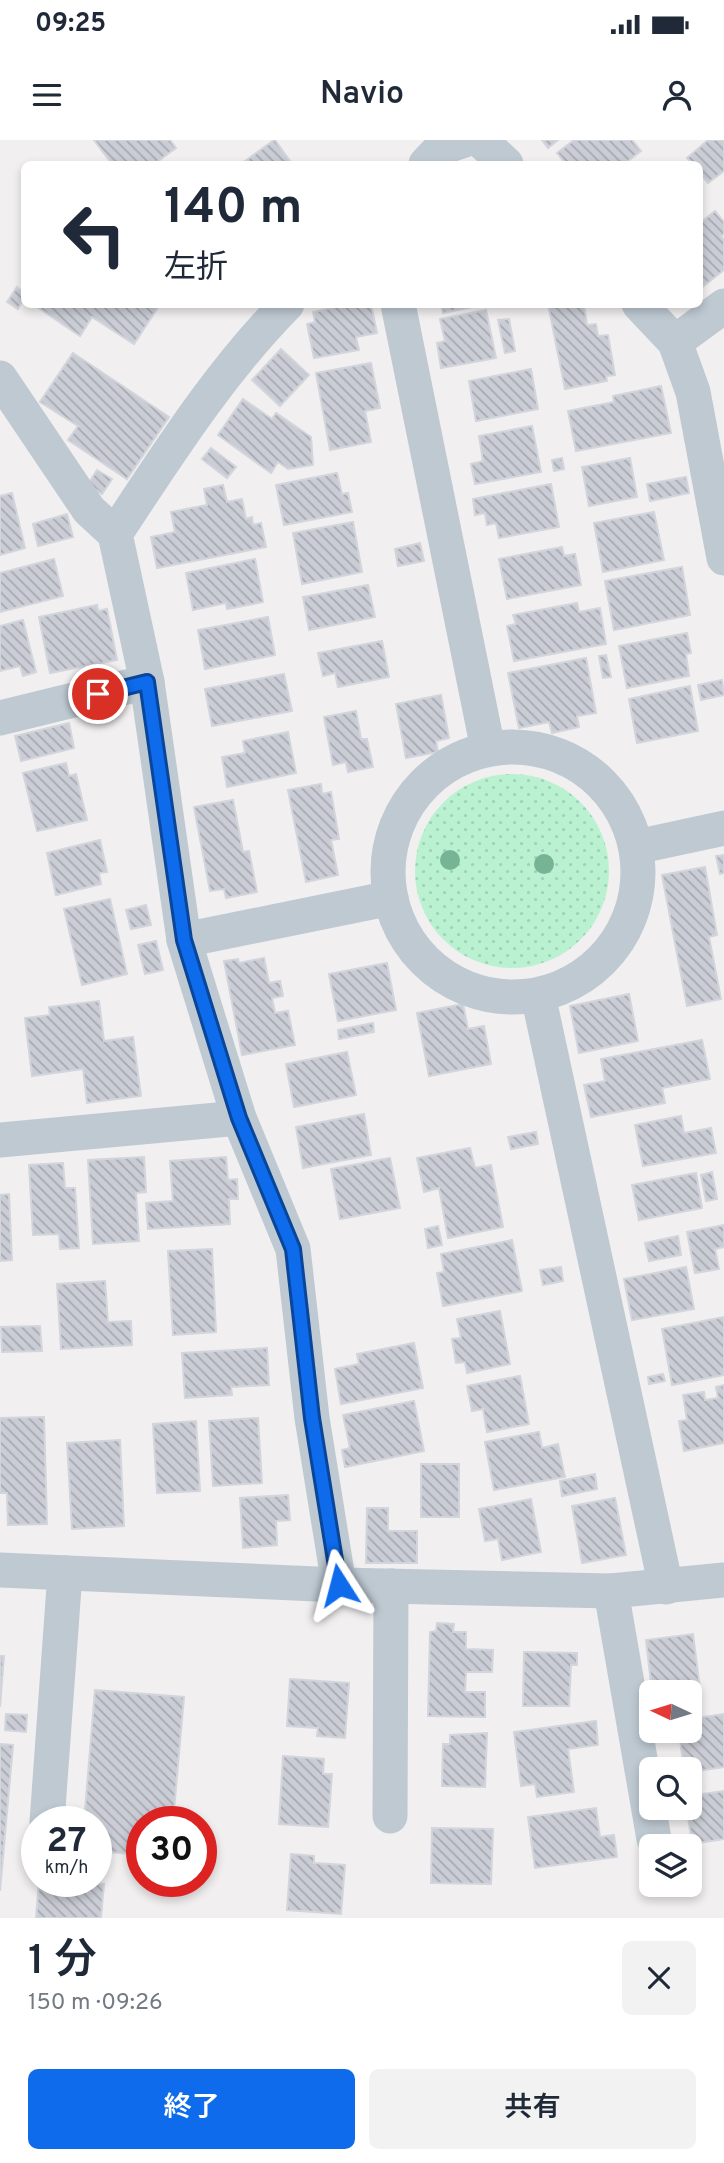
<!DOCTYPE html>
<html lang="ja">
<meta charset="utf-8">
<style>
:root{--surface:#fff;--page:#f2f2f3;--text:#1f2937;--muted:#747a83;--accent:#0e6bec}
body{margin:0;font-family:Overpass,"Noto Sans JP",sans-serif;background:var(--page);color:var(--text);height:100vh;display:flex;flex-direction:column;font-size:26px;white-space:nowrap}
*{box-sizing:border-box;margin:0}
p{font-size:23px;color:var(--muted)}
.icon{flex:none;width:38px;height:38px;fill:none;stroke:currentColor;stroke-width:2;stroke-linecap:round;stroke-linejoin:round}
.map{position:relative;height:1778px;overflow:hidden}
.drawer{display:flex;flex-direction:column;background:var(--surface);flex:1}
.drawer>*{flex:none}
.hud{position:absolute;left:21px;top:21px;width:682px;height:147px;border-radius:10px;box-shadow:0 4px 10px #0003;background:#fff;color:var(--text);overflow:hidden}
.needle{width:46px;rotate:274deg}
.buttons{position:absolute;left:639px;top:1540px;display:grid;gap:14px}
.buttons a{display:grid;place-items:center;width:63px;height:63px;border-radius:10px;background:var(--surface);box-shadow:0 4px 10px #0003;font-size:35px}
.speed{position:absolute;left:21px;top:1666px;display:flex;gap:14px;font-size:35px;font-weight:700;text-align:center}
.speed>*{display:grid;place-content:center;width:91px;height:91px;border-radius:50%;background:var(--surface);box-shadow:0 4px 10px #0003;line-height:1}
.speed small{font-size:18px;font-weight:400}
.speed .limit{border:10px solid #d22;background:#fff;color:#111}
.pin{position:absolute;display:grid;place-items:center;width:60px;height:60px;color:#fff;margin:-30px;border:4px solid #fff;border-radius:50%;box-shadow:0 2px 7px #0007}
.me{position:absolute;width:77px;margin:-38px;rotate:351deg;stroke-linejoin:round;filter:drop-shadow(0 0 5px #0008)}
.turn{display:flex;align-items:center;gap:24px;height:147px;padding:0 28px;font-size:32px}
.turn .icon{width:91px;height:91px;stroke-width:2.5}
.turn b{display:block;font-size:49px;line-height:60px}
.round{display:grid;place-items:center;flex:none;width:74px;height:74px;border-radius:10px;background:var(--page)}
.head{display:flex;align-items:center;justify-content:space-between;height:119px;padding:0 28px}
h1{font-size:42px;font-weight:600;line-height:52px}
.cta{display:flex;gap:14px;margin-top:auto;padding:14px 28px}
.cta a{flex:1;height:80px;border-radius:10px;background:var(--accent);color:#fff;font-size:28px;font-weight:600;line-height:80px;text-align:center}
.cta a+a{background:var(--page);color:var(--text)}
.status{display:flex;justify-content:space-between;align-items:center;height:49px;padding:0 35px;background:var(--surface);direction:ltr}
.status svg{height:19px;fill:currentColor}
header{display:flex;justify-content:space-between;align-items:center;height:91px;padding:0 28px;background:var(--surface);font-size:32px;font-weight:600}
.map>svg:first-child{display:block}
</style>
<div class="status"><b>09:25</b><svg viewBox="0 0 49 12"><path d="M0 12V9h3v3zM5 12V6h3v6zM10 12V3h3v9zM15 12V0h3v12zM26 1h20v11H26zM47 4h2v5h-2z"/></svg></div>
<header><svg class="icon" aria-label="menu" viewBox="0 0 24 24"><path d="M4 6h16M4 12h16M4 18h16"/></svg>Navio<svg class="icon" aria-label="person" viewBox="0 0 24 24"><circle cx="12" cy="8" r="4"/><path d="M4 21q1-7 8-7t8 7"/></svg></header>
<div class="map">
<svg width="724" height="1778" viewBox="0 0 724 1778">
<defs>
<pattern id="grass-dots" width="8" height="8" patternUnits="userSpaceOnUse" patternTransform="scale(1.75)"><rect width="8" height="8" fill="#baf2d1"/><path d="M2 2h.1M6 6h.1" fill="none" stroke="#a1d1b6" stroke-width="1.8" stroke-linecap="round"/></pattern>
<pattern id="building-back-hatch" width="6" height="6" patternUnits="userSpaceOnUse" patternTransform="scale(1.75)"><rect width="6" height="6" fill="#cacdd5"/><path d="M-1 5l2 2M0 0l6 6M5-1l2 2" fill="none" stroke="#a6a9b0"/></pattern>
</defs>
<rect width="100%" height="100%" fill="#f1efef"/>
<circle fill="url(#grass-dots)" cx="512" cy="731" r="97"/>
<g fill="url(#building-back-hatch)" stroke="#d2d5db" stroke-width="2">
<path d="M94,0H170L176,8L154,24H112Z"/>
<path d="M275,0L292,24H241L274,0Z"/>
<path d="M542,0H558L548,8Z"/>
<path d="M574,0H632L641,11L624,24H566L557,13Z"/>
<path d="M708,0H724V31L708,43L700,33V24H693L687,18Z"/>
<path d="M715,71L724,82V94L721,96L724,100V130L700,149V83Z"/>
<path d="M17,147L24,153V158L18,169L7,162Z"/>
<path d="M33,164H160L134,204L92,177L80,196Z"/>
<path d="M348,164H371L377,193L356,197L359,210L314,218L307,184L315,182L313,172Z"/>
<path d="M441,164H487L443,173Z"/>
<path d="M548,164H584L587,185L596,184L598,196L608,195L615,235L606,236L607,241L565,249Z"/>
<path d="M486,170L496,218L441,228L437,203L445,201L440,179Z"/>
<path d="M509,179L515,211L505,213L498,180Z"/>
<path d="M281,209L309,235L280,266L252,240Z"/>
<path d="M73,213L169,277L127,339L68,300L78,286L40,262Z"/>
<path d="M371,223L380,268L365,271L371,302L330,310L316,233Z"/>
<path d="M531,229L538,269L476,281L469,241Z"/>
<path d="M661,246L671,293L576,311L568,271L614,262L613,256Z"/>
<path d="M243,259L272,279L276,273L311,297L313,325L288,329L278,322L271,333L218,295Z"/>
<path d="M532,286L541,332L475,344L471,324L483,321L479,296Z"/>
<path d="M211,308L236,327L227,338L202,319Z"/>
<path d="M562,318L564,329L554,331L552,320Z"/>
<path d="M630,318L637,357L589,366L582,327Z"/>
<path d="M97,330L112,339L102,354L88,344Z"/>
<path d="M337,333L342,354L348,353L352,372L284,385L276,345Z"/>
<path d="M686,337L689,353L650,361L647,344Z"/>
<path d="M551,344L559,387L499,398L496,383L487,385L485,373L475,375L473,359Z"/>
<path d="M223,345L227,362L242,359L246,379L252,377L253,385L261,383L266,407L157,428L151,397L175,392L171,372L207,365L204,349Z"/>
<path d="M12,353L25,408L0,415V356Z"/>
<path d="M654,372L664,420L603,432L594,383Z"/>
<path d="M67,374L73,397L38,406L33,384Z"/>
<path d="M353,382L362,432L302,444L293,393Z"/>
<path d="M420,403L424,421L398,426L395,409Z"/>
<path d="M562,407L564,416L575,414L581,445L507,459L499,419Z"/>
<path d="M54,419L63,456L0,472V433Z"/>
<path d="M255,419L263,462L227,469L226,463L193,470L186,433Z"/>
<path d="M682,427L690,475L614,490L605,441Z"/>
<path d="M368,445L375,477L309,490L303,457Z"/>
<path d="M577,463L579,472L600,468L606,504L514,521L507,486L516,484L513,475Z"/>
<path d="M97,465L98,471L107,469L117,520L50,533L39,477Z"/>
<path d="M268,477L275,515L205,529L198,490Z"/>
<path d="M23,480L36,532L23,536L20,526L0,531V486Z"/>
<path d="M687,493L691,513L686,514L689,536L627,548L619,506Z"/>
<path d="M382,501L389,537L338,547L335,533L323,536L318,513Z"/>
<path d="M606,515L611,537L603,538L599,516Z"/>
<path d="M586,518L596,573L577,576L579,587L552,593L549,582L519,588L508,533Z"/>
<path d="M284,534L292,571L212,586L205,549Z"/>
<path d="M722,540L724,555L701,560L698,545Z"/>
<path d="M690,546L698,591L637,603L629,559Z"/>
<path d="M441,555L449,598L436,601L438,612L406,618L396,564Z"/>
<path d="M356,571L361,599H367L373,627L348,632L346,622L333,625L324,577Z"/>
<path d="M69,583L74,608L21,621L15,596Z"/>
<path d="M288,592L296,633L227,647L222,617L245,613L243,601Z"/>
<path d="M66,623L69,636L76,634L87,680L37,691L23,633Z"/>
<path d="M321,644L322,654L331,652L339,699L331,700L338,735L306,742L288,650Z"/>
<path d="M233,660L243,712L249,711L257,752L226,758L224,749L210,751L194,667Z"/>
<path d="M100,700L107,732L99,733L101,744L56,755L47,713Z"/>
<path d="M724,715V733L720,734L716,716Z"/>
<path d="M705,727L717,795L709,797L721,859L687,866L662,735Z"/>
<path d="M110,759L127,834L82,845L64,769Z"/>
<path d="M146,765L151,785L131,789L126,770Z"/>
<path d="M156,801L163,830L145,834L138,805Z"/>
<path d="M264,818L269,843L280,841L283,856L272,858L275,873L288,871L295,905L242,915L224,821L238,819L239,823Z"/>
<path d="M387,823L396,870L338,881L329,834Z"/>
<path d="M629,854L638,901L579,913L570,866Z"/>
<path d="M99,861L104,901L133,897L141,956L87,963L83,929L32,936L25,878L50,875L49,867Z"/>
<path d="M463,864L468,889L484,886L491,924L429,936L417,873Z"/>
<path d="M373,883L374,892L339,899L338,890Z"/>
<path d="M702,900L710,939L662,948L665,963L591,977L584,945L605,941L601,919Z"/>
<path d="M347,912L356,955L294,967L286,924Z"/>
<path d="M364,974L371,1015L303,1028L296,987Z"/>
<path d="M681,976L684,993L711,988L716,1013L643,1026L635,985Z"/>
<path d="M536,992L538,1004L511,1009L508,997Z"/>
<path d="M470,1008L475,1028L491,1025L503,1087L448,1098L439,1048L424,1052L417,1018Z"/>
<path d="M144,1017L146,1052L136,1053L139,1101L93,1104L88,1020Z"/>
<path d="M226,1017L228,1040L237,1039L238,1059H229L230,1084L148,1089L146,1063L173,1061L170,1021Z"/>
<path d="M390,1018L400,1068L340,1079L331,1029Z"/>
<path d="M63,1023L65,1048H75L79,1108L60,1109L59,1094L33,1095L29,1025Z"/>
<path d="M712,1032L717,1059L706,1061L701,1035Z"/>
<path d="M696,1033L702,1068L639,1080L632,1045Z"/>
<path d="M9,1054L12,1120L0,1121V1055Z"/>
<path d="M724,1085V1107L715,1109L719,1129L695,1133L687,1092Z"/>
<path d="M438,1086L442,1105L428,1108L425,1089Z"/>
<path d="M678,1096L681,1115L649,1121L645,1103Z"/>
<path d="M512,1100L522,1151L443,1166L437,1133L444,1132L441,1114Z"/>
<path d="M212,1109L216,1192L173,1195L168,1111Z"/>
<path d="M561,1127L563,1141L543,1145L540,1130Z"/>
<path d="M686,1127L694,1169L632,1180L624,1139Z"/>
<path d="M105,1141L108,1182L131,1181L132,1205L61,1209L57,1144Z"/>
<path d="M500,1171L510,1224L467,1233L465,1222L456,1223L452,1199L461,1198L457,1179Z"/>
<path d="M724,1177V1235L672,1245L662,1189Z"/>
<path d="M40,1186L42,1211L2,1212L1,1187Z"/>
<path d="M414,1203L423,1248L341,1264L335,1229L359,1224L357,1214Z"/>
<path d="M267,1208L269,1245L231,1247L232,1255L185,1258L182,1213Z"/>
<path d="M663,1234L665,1241L649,1244L648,1237Z"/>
<path d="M520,1236L529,1284L487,1292L483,1269L472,1271L467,1246Z"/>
<path d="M724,1245V1303L684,1311L679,1281L687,1280L683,1255L704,1252L705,1260L718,1258L716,1247Z"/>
<path d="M414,1261L424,1311L345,1327L342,1310L350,1308L343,1275Z"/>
<path d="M44,1277L47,1384L8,1385L7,1353H0V1278Z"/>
<path d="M258,1278L262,1343L213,1346L209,1281Z"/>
<path d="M196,1281L200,1351L157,1353L153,1284Z"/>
<path d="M539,1292L542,1308L558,1304L565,1337L494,1350L485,1302Z"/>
<path d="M120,1300L124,1386L72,1389L67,1303Z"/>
<rect x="421" y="1324" width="38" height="53"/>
<path d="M595,1334L597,1349L562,1356L560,1341Z"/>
<path d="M288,1355L290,1380L276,1381L277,1405L243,1408L240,1358Z"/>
<path d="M615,1358L626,1415L582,1423L572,1366Z"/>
<path d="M531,1359L541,1412L502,1420L498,1399L485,1401L479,1369Z"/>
<path d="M367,1368H388V1391H417V1423H366Z"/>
<path d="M437,1483L454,1484L453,1492H466V1509L493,1510L492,1532H466L465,1552H485V1577L428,1576L430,1492L436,1491Z"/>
<path d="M693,1494L700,1548L652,1552L646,1500Z"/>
<path d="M524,1512L577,1513V1525H571L569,1566H523Z"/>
<path d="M0,1516H4L0,1567Z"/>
<path d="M290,1539L349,1543L345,1598L317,1596L318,1588L287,1586Z"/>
<path d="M95,1550L184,1557L173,1682H142V1715L96,1711V1682H84Z"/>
<path d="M6,1574L27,1575L26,1592L5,1590Z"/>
<path d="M724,1574V1627L690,1632V1629H684L679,1592L692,1590L690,1579Z"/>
<path d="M596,1581L598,1605L568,1609L574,1652L537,1657L535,1644L521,1646L514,1592Z"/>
<path d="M487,1593L485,1647L442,1646L443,1604H450V1595Z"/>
<path d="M0,1604L13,1605L0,1751Z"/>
<path d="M283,1616L324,1619L323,1634H332L328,1687L279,1684Z"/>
<path d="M724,1651V1699L692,1704L688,1677L696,1676L694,1655Z"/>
<path d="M596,1668L600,1697L614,1695L617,1717L535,1728L528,1677Z"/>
<path d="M432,1688L493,1689L491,1744L431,1743Z"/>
<path d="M291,1714L314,1716V1723L345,1725L341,1774L287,1770Z"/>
<path d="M39,1741L104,1744L101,1778H36Z"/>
</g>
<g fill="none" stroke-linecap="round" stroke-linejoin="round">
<g stroke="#bec9d2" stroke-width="35">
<path d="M480,0L506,24"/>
<path d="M426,24L441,8L465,0"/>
<path d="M287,164C219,233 168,314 115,394L147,542L184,800L239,978L293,1109L312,1278L339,1445"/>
<path d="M398,164L488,609"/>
<path d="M639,164L675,202L693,252L724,418"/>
<path d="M675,202L724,166"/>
<path d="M0,238L89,370L115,394"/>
<path d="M0,578L147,542"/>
<circle cx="513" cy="732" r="125"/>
<path d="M636,707L724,688"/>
<path d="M184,800L391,758"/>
<path d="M538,855L666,1447"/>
<path d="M0,1000L239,978"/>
<path d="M0,1430L339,1445L611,1451L724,1440"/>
<path d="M611,1451L654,1699"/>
<path d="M390,1676L391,1446"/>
<path d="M47,1682L65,1433"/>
</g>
</g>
<g fill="#76b495">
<circle cx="450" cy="720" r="10"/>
<circle cx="544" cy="724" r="10"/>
</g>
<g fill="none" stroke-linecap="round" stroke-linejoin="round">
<g stroke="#094699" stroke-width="18">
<path id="route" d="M98,554L147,542L184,800L239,978L293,1109L312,1278L339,1445"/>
</g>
<use href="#route" stroke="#0e6bec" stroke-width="12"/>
</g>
</svg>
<div class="buttons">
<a><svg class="needle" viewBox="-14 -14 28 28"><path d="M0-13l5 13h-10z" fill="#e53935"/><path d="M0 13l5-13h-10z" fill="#747a83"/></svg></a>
<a><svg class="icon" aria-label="search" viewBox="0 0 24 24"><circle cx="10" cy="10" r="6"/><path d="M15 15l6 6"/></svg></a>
<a><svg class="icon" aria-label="layers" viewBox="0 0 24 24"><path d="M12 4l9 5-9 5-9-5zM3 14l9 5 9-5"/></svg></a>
</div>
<div class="speed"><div>27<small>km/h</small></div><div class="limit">30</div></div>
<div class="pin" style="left:98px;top:554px;background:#d93025"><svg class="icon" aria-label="arrive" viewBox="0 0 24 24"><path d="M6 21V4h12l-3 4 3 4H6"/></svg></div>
<svg class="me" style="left:339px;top:1445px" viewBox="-20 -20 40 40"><path d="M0-17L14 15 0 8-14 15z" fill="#0e6bec" stroke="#fff" stroke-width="4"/></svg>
<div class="hud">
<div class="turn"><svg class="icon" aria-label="left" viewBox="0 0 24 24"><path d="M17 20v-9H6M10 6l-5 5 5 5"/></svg><div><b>140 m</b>左折</div></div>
</div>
</div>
<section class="drawer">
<div class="head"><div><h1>1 分</h1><p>150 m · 09:26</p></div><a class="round"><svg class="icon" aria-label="close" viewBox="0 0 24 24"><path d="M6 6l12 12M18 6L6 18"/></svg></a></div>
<div class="cta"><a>終了</a><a>共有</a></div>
</section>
